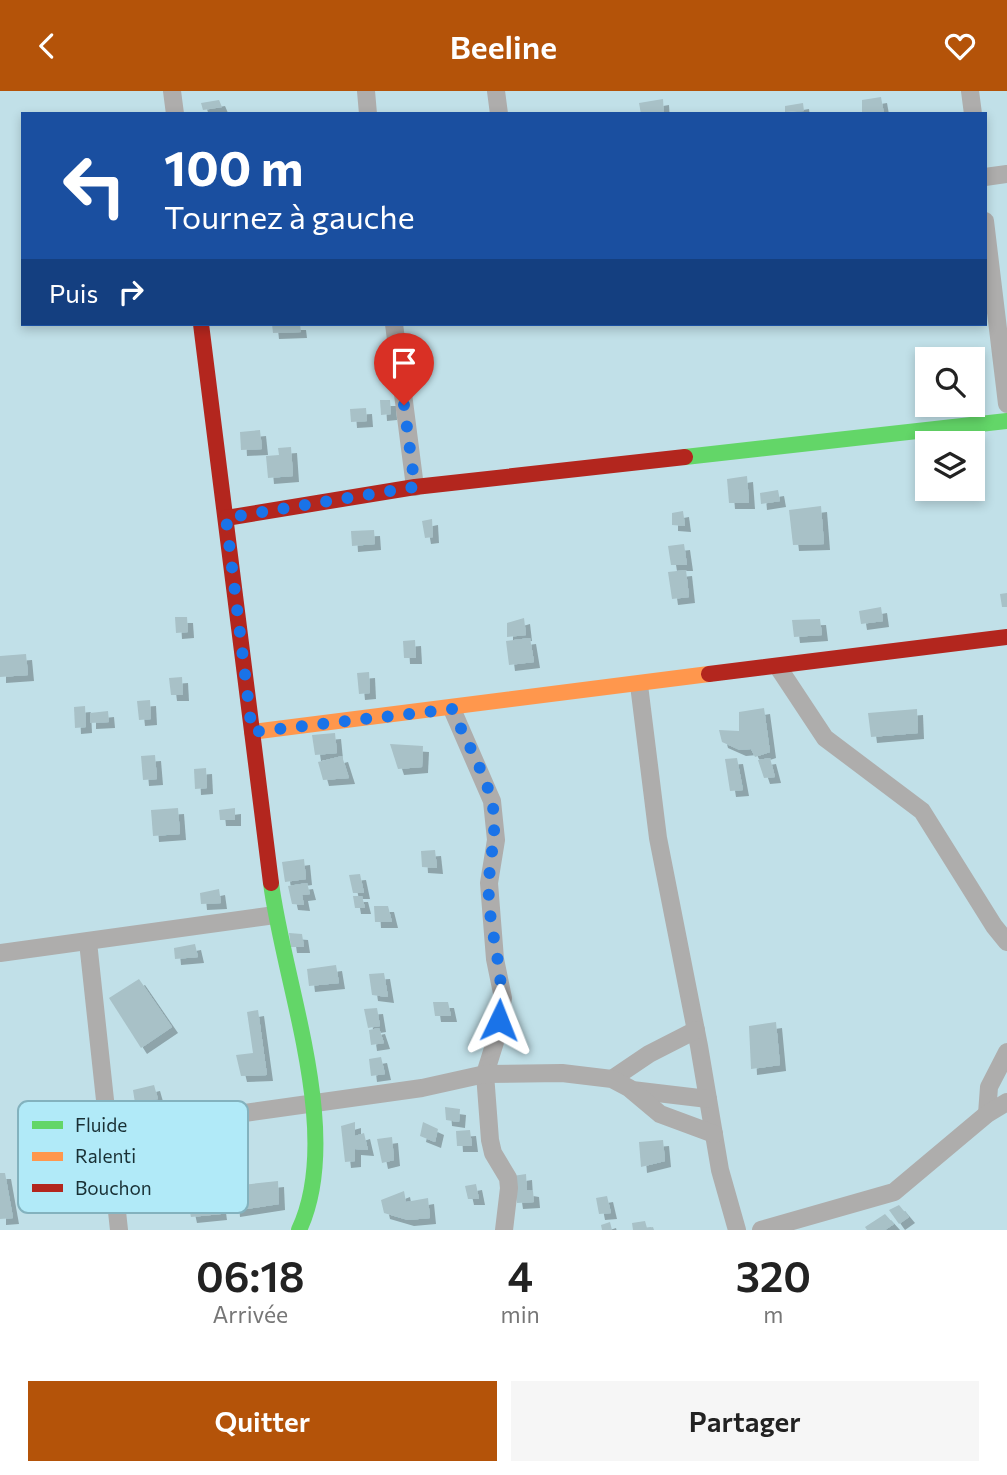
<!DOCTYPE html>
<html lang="fr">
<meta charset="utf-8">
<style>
:root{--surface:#fff;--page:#f6f6f6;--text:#222;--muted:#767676;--accent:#b45309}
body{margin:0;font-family:Commissioner,sans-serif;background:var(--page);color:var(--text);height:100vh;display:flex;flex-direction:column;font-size:26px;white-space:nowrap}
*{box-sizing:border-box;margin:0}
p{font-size:23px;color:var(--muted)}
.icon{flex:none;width:38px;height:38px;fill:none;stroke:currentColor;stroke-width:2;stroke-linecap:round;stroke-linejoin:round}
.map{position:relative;height:1139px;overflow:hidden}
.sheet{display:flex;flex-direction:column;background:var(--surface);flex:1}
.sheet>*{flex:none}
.banner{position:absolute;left:21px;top:21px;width:966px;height:214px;border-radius:0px;box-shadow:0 4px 10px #0003;background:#1a4fa0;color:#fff;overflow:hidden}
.fabs{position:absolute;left:915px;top:256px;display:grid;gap:14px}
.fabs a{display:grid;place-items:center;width:70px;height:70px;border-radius:0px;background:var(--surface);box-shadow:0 4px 10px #0003;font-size:35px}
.pin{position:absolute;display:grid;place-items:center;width:60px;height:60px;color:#fff;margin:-72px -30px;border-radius:50% 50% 50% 0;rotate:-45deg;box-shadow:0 0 7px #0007}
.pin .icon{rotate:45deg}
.me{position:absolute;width:77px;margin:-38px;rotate:2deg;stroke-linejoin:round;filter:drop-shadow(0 0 5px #0008)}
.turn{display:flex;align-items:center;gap:24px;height:147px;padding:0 28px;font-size:32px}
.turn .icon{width:91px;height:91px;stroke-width:2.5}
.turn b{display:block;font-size:49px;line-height:60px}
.then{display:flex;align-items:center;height:66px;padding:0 28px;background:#0003;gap:14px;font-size:26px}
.eta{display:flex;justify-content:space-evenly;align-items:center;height:119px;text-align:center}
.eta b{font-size:42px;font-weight:600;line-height:49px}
.primary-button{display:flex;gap:14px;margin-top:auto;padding:14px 28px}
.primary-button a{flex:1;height:80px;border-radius:0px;background:var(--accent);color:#fff;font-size:28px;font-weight:600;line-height:80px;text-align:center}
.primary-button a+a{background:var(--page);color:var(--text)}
header{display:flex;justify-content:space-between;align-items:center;height:91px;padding:0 28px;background:var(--accent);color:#fff;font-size:32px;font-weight:600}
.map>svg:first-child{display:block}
</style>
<header><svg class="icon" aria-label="back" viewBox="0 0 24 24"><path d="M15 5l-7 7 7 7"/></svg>Beeline<svg class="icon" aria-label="heart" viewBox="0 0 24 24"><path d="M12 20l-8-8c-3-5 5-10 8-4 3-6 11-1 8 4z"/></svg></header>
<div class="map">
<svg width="1007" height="1139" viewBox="0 0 1007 1139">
<defs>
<filter id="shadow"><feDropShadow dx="6" dy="6" stdDeviation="0" flood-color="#0004"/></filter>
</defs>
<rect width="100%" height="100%" fill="#c1e0e8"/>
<g fill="#a8c1c7" filter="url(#shadow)">
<path d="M881,6L884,23H862V9Z"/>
<path d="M663,8L664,23H641L639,12Z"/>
<path d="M219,9L222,16L203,19L201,12Z"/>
<path d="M803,12L804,20L785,21V15Z"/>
<path d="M272,233H300L301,241L273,242Z"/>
<path d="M380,309H390L391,323L381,324Z"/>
<path d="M366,317L367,330L351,331L350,318Z"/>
<path d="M260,339L262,358L241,359L240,341Z"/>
<path d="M291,356L293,385L268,387L266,365L279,364L278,357Z"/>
<path d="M747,385L749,412H729L727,388Z"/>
<path d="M778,399L780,410L761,413L760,402Z"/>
<path d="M821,415L824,453L793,454L789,419Z"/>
<path d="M683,420L685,435L672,434V422Z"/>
<path d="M432,428L433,446L425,447L422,430Z"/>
<path d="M374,439L375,453L352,455L351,440Z"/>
<path d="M684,453L687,474H671L668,455Z"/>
<path d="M686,479L689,506L672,508L668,481Z"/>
<path d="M1007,502V516H1002L1000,503Z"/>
<path d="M881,516L883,530L861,533L859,520Z"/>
<path d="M175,526H187L188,541L176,542Z"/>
<path d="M524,527L526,544L507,546V532Z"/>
<path d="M820,528L822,544L794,546L792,529Z"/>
<path d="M530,547L534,571L509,574L506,550Z"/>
<path d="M415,549L416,567H404L403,550Z"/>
<path d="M26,563L28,584L0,586V565Z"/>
<path d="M369,581L370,602L359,603L357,582Z"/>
<path d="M182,586L183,604H171L169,587Z"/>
<path d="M150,609L151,628L139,629L137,610Z"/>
<path d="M85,615L86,636L75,637L74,616Z"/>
<path d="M764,617L770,661L755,666L751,658L740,659L722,651L719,639L739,640V621Z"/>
<path d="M917,618L918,642L871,646L868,622Z"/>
<path d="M108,620L109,631L90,632V622Z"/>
<path d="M335,642L337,662L315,664L312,644Z"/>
<path d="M390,653L423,655L422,676L398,678Z"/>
<path d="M155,664L157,688L143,689L141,665Z"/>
<path d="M342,665L349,687L323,689L318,671Z"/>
<path d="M737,667L743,699L730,700L725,668Z"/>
<path d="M770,667L775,686L764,687L758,669Z"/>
<path d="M206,677L207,697L195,698L194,678Z"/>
<path d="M178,717L180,743L153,745L151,719Z"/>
<path d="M235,717V729H220L219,719Z"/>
<path d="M435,759L437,777L422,776L421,760Z"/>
<path d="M304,768L306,788L285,791L282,771Z"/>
<path d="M360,783L364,802H353L349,784Z"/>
<path d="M307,792L310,803L302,804L304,814L292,813L288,795Z"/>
<path d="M219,798L221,812L201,813L200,802Z"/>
<path d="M353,805H362L365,817H355Z"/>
<path d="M374,815H388L392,831H375Z"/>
<path d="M289,842L302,843L304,856H291Z"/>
<path d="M195,853L198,866L175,868L174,857Z"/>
<path d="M336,874L339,892L309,895L307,878Z"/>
<path d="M384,882L388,906L372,904L369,883Z"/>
<path d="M139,888L172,936L141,957L109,907Z"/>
<path d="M433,911H448L451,925H435Z"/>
<path d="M377,917L380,935L368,937L364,918Z"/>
<path d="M258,919L267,984L241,985L236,964L253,962L247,921Z"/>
<path d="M776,931L780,974L751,978L749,935Z"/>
<path d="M379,937L384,952L371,954L369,939Z"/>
<path d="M381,966L385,983L371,985L369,968Z"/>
<path d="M154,994L158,1008L135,1012L133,999Z"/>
<path d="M445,1016L460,1018L459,1031L446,1029Z"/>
<path d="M355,1031V1045L364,1042L368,1059L355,1058V1070L345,1071L341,1035Z"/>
<path d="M423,1031L438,1038L435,1051L420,1045Z"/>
<path d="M470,1039L472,1055H457L456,1040Z"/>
<path d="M392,1046L394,1069L382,1072L377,1048Z"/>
<path d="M663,1049L665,1070L641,1076L639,1051Z"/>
<path d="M0,1082H5L13,1127L0,1128Z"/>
<path d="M526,1083L527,1099L533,1100L534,1111L517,1112L513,1085Z"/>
<path d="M278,1090L279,1113L234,1120L232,1095Z"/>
<path d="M476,1093L479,1108H468L465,1095Z"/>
<path d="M217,1095L221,1123L191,1126L185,1100Z"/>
<path d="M404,1100L406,1111L428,1107L430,1127L408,1129L384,1122L381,1109Z"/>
<path d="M607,1105L611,1122L599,1123L596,1107Z"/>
<path d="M899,1114L909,1126L899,1133L889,1119Z"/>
<path d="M885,1123L894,1133L885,1139H867L865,1136Z"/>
<path d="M645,1130L647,1137L653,1136L654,1139H633L632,1132Z"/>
<path d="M610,1131L612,1139H602L601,1134Z"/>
</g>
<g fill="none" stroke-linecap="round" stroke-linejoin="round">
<g stroke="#aeadac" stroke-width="18">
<path d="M172,0L175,23"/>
<path d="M366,0L368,23"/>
<path d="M496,0L499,23"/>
<path d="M970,0L973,23"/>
<path d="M985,86L1007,83"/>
<path d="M985,130L1007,313"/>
<path d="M394,233L415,396"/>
<path d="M778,576L825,647L922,720L994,835L1007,851"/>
<path d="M639,594L658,747L699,955L720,1079L737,1139"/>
<path d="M452,618L492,710L496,749L489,792L495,868L503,907L495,951L485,983L490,1049L493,1062L508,1087L509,1097L504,1139"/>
<path d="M88,851L119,1139"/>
<path d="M0,862L275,824"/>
<path d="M612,988L649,963L696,939"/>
<path d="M632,999L708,1008"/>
<path d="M987,1023L989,996L1007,961"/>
<path d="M110,1041L422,997L485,983L562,982L612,988L629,997L660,1023L714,1043"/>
<path d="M761,1139L894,1101L987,1023L1007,1011"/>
</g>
<g stroke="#63d668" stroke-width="16">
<path d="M685,366L1007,330"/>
<path d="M271,792C284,893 344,1043 299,1139"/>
</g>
<path stroke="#ff974d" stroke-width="16" d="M252,641L709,583"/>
<g stroke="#b3261e" stroke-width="16">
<path d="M201,233L271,792"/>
<path d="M226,427L415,396L685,366"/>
<path d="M709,583L1007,546"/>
</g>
</g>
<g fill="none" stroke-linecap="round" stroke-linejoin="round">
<path stroke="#1a73e8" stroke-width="12" stroke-dasharray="0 21.6" d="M404,314L415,396L226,427L252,641L452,618C464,646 485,682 492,711C498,740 490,763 489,791C486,837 508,884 499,929"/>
</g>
<rect x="18" y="1010" width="230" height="112" rx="10" fill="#b1eaf8" stroke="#83b2be" stroke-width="2"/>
<rect x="32" y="1030" width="31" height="8" fill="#63d668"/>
<rect x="32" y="1061" width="31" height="9" fill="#ff974d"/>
<rect x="32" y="1093" width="31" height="8" fill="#b3261e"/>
<g font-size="19" fill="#193035">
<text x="75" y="1041">Fluide</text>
<text x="75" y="1072">Ralenti</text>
<text x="75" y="1104">Bouchon</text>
</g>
</svg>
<div class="fabs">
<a><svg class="icon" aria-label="search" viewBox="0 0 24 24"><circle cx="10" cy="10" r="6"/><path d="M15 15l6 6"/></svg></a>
<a><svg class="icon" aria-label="layers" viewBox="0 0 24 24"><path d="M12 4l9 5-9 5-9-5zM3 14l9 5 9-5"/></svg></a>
</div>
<div class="pin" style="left:404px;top:314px;background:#d93025"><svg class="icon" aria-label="arrive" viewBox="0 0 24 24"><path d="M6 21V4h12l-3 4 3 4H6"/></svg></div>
<svg class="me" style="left:499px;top:929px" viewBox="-20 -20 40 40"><path d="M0-17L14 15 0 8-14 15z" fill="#1a73e8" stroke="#fff" stroke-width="4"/></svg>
<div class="banner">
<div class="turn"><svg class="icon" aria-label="left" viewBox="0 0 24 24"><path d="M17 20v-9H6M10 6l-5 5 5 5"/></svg><div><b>100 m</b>Tournez à gauche</div></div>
<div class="then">Puis<svg class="icon" aria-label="right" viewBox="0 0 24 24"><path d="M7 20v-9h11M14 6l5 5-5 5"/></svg></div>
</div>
</div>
<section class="sheet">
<div class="eta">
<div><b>06:18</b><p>Arrivée</p></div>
<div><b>4</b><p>min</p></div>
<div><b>320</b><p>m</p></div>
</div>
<div class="primary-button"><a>Quitter</a><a>Partager</a></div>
</section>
